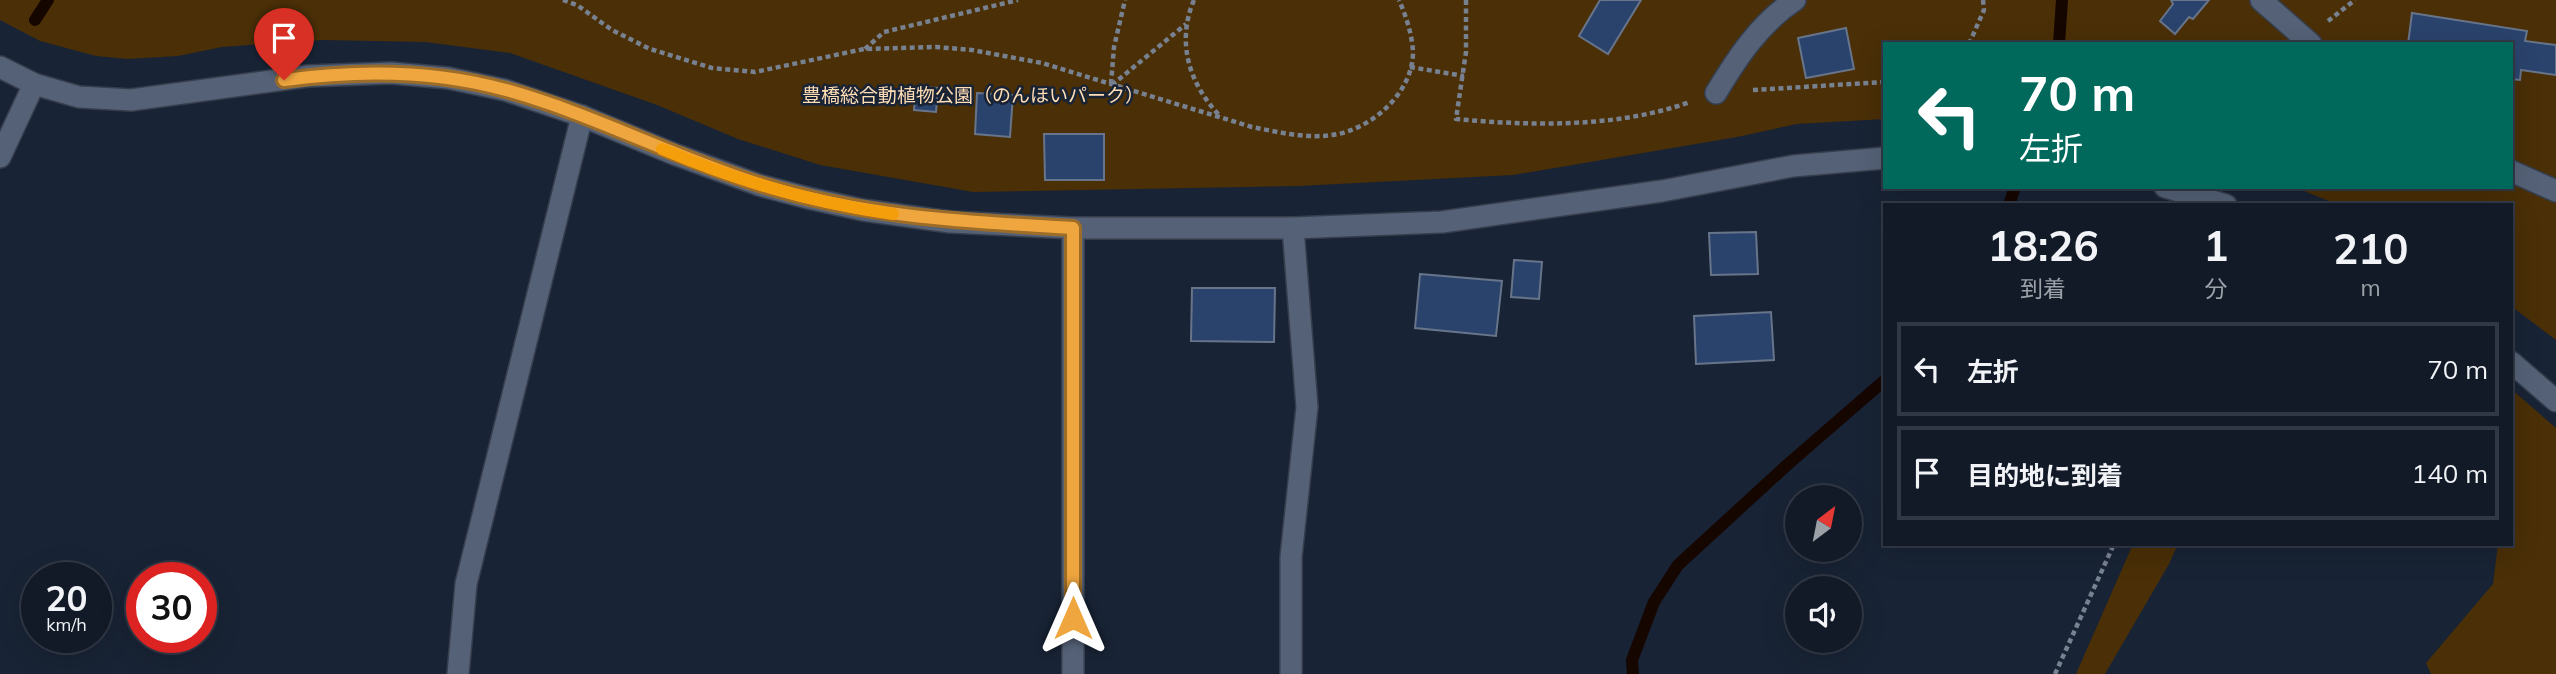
<!DOCTYPE html>
<html lang="ja">
<meta charset="utf-8">
<style>
:root{--surface:#121a28;--page:#1f2734;--text:#f1f3f6;--muted:#9ca1a8;--line:#313845}
body{margin:0;font-family:Mulish,"Noto Sans JP",sans-serif;background:var(--page);color:var(--text);height:100vh;display:flex;flex-direction:column;font-size:26px;white-space:nowrap}
*{box-sizing:border-box;margin:0}
p{font-size:23px;color:var(--muted)}
.icon{flex:none;width:38px;height:38px;fill:none;stroke:currentColor;stroke-width:2;stroke-linecap:round;stroke-linejoin:round}
.map{position:relative;flex:1;overflow:hidden}
.panel{position:absolute;left:1883px;top:203px;width:630px;height:343px;display:flex;flex-direction:column;background:var(--surface);border-radius:0px;box-shadow:0 7px 28px #0002,0 0 0 2px var(--line)}
.panel>*{flex:none}
.banner{position:absolute;left:1883px;top:42px;width:630px;height:147px;border-radius:0px;box-shadow:0 7px 28px #0002,0 0 0 2px var(--line);background:#00695c;color:#fff;overflow:hidden}
.needle{width:46px;rotate:32deg}
.buttons{position:absolute;left:1785px;top:485px;display:grid;gap:14px}
.buttons a{display:grid;place-items:center;width:77px;height:77px;border-radius:50%;background:var(--surface);box-shadow:0 7px 28px #0002,0 0 0 2px var(--line);font-size:35px}
.speed{position:absolute;left:21px;top:562px;display:flex;gap:14px;font-size:35px;font-weight:700;text-align:center}
.speed>*{display:grid;place-content:center;width:91px;height:91px;border-radius:50%;background:var(--surface);box-shadow:0 7px 28px #0002,0 0 0 2px var(--line);line-height:1}
.speed small{font-size:18px;font-weight:400}
.speed .limit{border:10px solid #d22;background:#fff;color:#111}
.pin{position:absolute;display:grid;place-items:center;width:60px;height:60px;color:#fff;margin:-72px -30px;border-radius:50% 50% 50% 0;rotate:-45deg;box-shadow:0 0 7px #0007}
.pin .icon{rotate:45deg}
.me{position:absolute;width:77px;margin:-38px;rotate:0deg;stroke-linejoin:round;filter:drop-shadow(0 0 5px #0008)}
.turn{display:flex;align-items:center;gap:24px;height:147px;padding:0 21px;font-size:32px}
.turn .icon{width:91px;height:91px;stroke-width:2.5}
.turn b{display:block;font-size:49px;line-height:60px}
.eta{display:flex;justify-content:space-evenly;align-items:center;height:119px;text-align:center}
.eta b{font-size:42px;font-weight:700;line-height:49px}
ul{padding:0;list-style:none}
li{display:flex;align-items:center;gap:21px;height:94px;margin:0 14px 10px;padding:0 7px;border:4px solid var(--line);border-radius:0px}
li div{flex:1}
li b{display:block;font-size:26px}
li em{font-style:normal}
.map>svg:first-child{display:block}
</style>
<div class="map">
<svg width="2556" height="674" viewBox="0 0 2556 674">
<rect width="100%" height="100%" fill="#182335"/>
<g fill="#4a2f07">
<path d="M0,0H2556V340L2511,306V205H2339L2294,187H2511V44H1885V119L1797,124L1737,137L1513,175L1299,186L973,192L820,165L738,139L657,105L510,53L425,42L322,40L222,47L178,56L128,59L96,56L40,41L0,20Z"/>
<path d="M2511,389L2556,428V674H2431L2426,663L2493,584L2498,544H2511Z"/>
<path d="M2133,544H2178L2169,564L2105,674H2076Z"/>
</g>
<g fill="none" stroke-linecap="round" stroke-linejoin="round">
<g stroke="#160600" stroke-width="12">
<path d="M35,20L48,0"/>
<path d="M2059,44L2062,0"/>
<path d="M2009,205L2015,187"/>
<path d="M1633,674L1632,660L1654,602L1678,565L1787,465L1885,380"/>
</g>
</g>
<g fill="#2a436c" stroke="#67748a" stroke-width="2">
<path d="M1600,0H1641L1608,54L1579,36Z"/>
<path d="M2171,0H2209L2193,19L2189,17L2175,34L2160,21L2173,4Z"/>
<path d="M2412,13L2527,31L2525,41L2556,45V75L2521,70L2520,80L2511,79V44H2408Z"/>
<path d="M1846,28L1854,69L1806,78L1798,38Z"/>
<path d="M916,87L938,88L936,112L914,110Z"/>
<path d="M977,93L1013,95L1010,137L975,134Z"/>
<path d="M1044,134H1104V180H1045Z"/>
<path d="M1756,232L1758,274L1711,275L1709,233Z"/>
<path d="M1514,260L1542,262L1539,299L1511,297Z"/>
<path d="M1420,274L1502,281L1496,336L1415,328Z"/>
<path d="M1192,288H1275L1274,342L1191,341Z"/>
<path d="M1771,312L1774,360L1696,364L1694,316Z"/>
</g>
<g fill="none" stroke-linecap="round" stroke-linejoin="round">
<g stroke="#363e4d" stroke-width="24">
<g id="lane">
<path d="M2261,0L2311,44"/>
<path d="M1716,93C1737,58 1760,23 1795,0"/>
<path d="M2511,171L2556,191"/>
</g>
</g>
<g stroke="#363e4d" stroke-width="24">
<g id="street">
<path d="M0,157L34,84"/>
<path d="M458,674L466,584L582,116"/>
<path d="M1073,674V228"/>
<path d="M1291,674V557L1307,407L1293,228"/>
</g>
</g>
<g stroke="#363e4d" stroke-width="24">
<g id="secondary">
<path d="M0,67L34,84L79,97L131,100L308,76L391,73L448,78L505,90L582,116L674,154L759,185L808,198L863,210L950,222L1073,228H1293L1442,222L1662,191L1793,166L1885,158"/>
<path d="M2165,187L2226,205"/>
<path d="M2511,362L2556,401"/>
</g>
</g>
<g stroke="#788190" stroke-width="4.5" stroke-dasharray="5 3.5" stroke-linecap="butt">
<path d="M563,0L577,5L612,30L650,49L712,68L755,72L864,49L936,47L972,50L1042,63L1252,127C1278,132 1306,139 1332,135C1371,130 1413,93 1413,52C1412,34 1406,16 1399,0"/>
<path d="M1194,0C1176,42 1189,84 1220,116"/>
<path d="M1466,0V52L1456,119C1532,126 1617,128 1690,102"/>
<path d="M2328,21L2355,0"/>
<path d="M1969,44L1984,10L1983,0"/>
<path d="M865,49L884,32L1018,0"/>
<path d="M1410,67L1464,76"/>
<path d="M1111,84L1114,47L1125,0"/>
<path d="M1112,85L1186,24"/>
<path d="M1753,90L1885,82"/>
<path d="M2055,674L2114,544"/>
</g>
<use href="#lane" stroke="#546176" stroke-width="21"/>
<use href="#street" stroke="#546176" stroke-width="21"/>
<use href="#secondary" stroke="#546176" stroke-width="21"/>
</g>
<g fill="none" stroke-linecap="round" stroke-linejoin="round">
<g stroke="#9c6c29" stroke-width="18">
<path id="route" d="M284,80C357,70 434,70 506,90C593,114 673,157 759,184C863,217 966,222 1073,228V618"/>
</g>
<use href="#route" stroke="#f0a63f" stroke-width="12"/>
<path stroke="#f59e0b" stroke-width="12" d="M662,149C735,180 813,203 893,214"/>
</g>
<g text-anchor="middle" stroke-width="5" stroke-linejoin="round" paint-order="stroke">
<g font-size="19" fill="#ffddb5" stroke="#182335">
<text x="973" y="102">豊橋総合動植物公園（のんほいパーク）</text>
</g>
</g>
</svg>
<div class="buttons">
<a><svg class="needle" viewBox="-14 -14 28 28"><path d="M0-13l5 13h-10z" fill="#e53935"/><path d="M0 13l5-13h-10z" fill="#9ca1a8"/></svg></a>
<a><svg class="icon" aria-label="sound" viewBox="0 0 24 24"><path d="M4 9h4l5-4v14l-5-4H4zM17 9q2 3 0 6"/></svg></a>
</div>
<div class="speed"><div>20<small>km/h</small></div><div class="limit">30</div></div>
<div class="pin" style="left:284px;top:80px;background:#d93025"><svg class="icon" aria-label="arrive" viewBox="0 0 24 24"><path d="M6 21V4h12l-3 4 3 4H6"/></svg></div>
<svg class="me" style="left:1073px;top:618px" viewBox="-20 -20 40 40"><path d="M0-17L14 15 0 8-14 15z" fill="#f0a63f" stroke="#fff" stroke-width="4"/></svg>
<div class="banner">
<div class="turn"><svg class="icon" aria-label="left" viewBox="0 0 24 24"><path d="M17 20v-9H6M10 6l-5 5 5 5"/></svg><div><b>70 m</b>左折</div></div>
</div>
<section class="panel">
<div class="eta">
<div><b>18:26</b><p>到着</p></div>
<div><b>1</b><p>分</p></div>
<div><b>210</b><p>m</p></div>
</div>
<ul>
<li><svg class="icon" aria-label="left" viewBox="0 0 24 24"><path d="M17 20v-9H6M10 6l-5 5 5 5"/></svg><div><b>左折</b></div><em>70 m</em></li>
<li><svg class="icon" aria-label="arrive" viewBox="0 0 24 24"><path d="M6 21V4h12l-3 4 3 4H6"/></svg><div><b>目的地に到着</b></div><em>140 m</em></li>
</ul>
</section>
</div>
